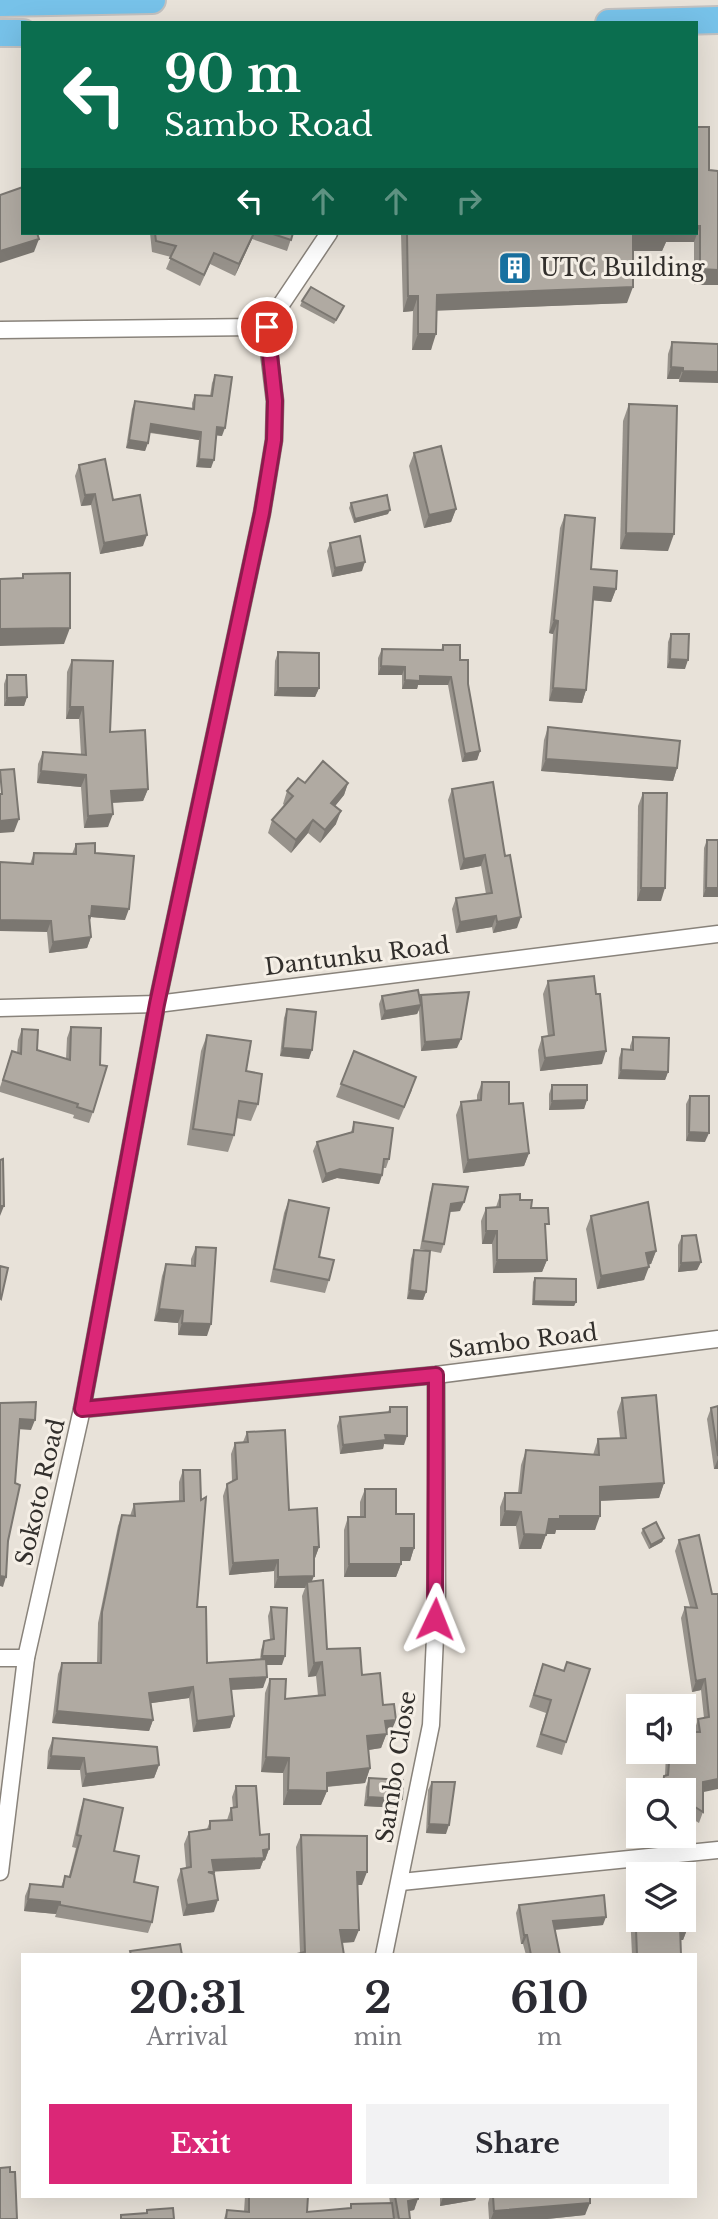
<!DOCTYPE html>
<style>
:root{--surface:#fff;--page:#f2f2f3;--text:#2b2b33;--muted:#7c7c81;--accent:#db2777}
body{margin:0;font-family:"Libre Baskerville",serif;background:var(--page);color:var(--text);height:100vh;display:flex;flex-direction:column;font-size:26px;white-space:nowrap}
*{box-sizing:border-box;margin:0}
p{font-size:23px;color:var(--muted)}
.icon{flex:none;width:38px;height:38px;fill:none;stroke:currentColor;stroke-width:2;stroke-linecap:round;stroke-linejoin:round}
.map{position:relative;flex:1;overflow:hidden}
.side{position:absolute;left:21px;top:1953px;width:676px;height:245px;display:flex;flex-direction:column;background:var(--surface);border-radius:0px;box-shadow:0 7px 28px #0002}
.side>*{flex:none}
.banner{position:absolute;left:21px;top:21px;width:677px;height:214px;border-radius:0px;box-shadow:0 7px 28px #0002;background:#0b6e4f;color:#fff;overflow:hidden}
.tools{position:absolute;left:626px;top:1694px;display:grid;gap:14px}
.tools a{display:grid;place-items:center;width:70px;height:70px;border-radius:0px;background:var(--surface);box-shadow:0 7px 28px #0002;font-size:35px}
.pin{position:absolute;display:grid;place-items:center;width:60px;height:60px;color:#fff;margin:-30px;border:4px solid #fff;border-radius:50%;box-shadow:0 2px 7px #0007}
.me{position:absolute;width:77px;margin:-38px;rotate:2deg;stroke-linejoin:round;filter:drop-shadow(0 0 5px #0008)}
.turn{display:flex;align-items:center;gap:24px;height:147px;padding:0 28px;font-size:32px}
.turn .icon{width:91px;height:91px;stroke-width:2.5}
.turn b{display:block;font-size:49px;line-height:60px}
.lanes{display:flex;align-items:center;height:66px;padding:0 28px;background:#0003;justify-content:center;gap:35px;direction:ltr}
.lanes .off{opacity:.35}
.eta{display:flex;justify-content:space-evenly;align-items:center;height:119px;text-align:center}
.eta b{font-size:42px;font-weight:700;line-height:49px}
.primary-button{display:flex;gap:14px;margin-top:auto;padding:14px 28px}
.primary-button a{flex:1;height:80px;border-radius:0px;background:var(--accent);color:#fff;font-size:28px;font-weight:700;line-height:80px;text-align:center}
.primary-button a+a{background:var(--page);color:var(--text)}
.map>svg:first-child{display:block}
</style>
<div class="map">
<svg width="718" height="2219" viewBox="0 0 718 2219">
<rect width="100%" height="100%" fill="#e8e2d9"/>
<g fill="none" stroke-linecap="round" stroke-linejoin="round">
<g stroke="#89837b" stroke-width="19">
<g id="street">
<path d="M0,330L266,327"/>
<path d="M0,1008L157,1004L718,934"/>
<path d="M82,1409L436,1375L718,1339"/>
<path d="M0,1658H26"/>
<path d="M0,1872L26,1658L82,1409L157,1004L262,513L274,440L275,401L266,327L329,233"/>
<path d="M401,1882L718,1850"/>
<path d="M384,1955L431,1725L437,1593L436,1375"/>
</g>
</g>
<g stroke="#c2c1c0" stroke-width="30">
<g id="primary">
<path d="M0,3L152,0"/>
<path d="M609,23L718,20"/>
<path d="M0,33H23"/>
</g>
</g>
<use href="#street" stroke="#fff" stroke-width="16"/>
<use href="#primary" stroke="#77c2e9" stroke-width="26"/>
</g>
<g fill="#97928b">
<path d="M709,170L718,171V285H694V242H666L662,251H633L627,303L437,310L431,350H412L413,311L403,312L401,233H696Z"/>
<path d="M150,233H293L287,251L252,239L235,276L210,264L200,286L166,269L171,257L152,252Z"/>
<path d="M302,301L342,311L334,324L300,306Z"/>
<path d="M672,342L718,344L679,382V379H667L668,354Z"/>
<path d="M215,375L222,436L216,435L211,468L196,467L199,440L150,433L145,451L126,448L132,409L135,401L192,409V403L195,395L210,396L212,383Z"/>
<path d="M629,404L668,551L620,549L623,421Z"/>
<path d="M414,453L456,509L451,522L424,528L409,466Z"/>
<path d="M79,465L113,500L143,546L100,554L91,505L81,506L75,476Z"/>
<path d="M351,503L388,514L354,523L349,508Z"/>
<path d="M565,515L591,569L616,589L611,602L593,600L586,690L582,703L549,701L553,634L549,633L560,528Z"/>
<path d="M330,543L362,571L332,577L327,551Z"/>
<path d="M671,634L685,669L667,668L668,642Z"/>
<path d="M443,645L460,660L468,684L480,751L477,760L462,762L448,685H418L417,689H402V675H378V658L382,649L441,650Z"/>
<path d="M278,652L319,688L315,697L274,696L275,661Z"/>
<path d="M72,660L110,732L148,789L143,801L112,803L108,827L84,828L81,787L37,783L38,764L43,752L81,755L79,719H66L67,672Z"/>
<path d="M7,675L27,697L24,706H4V684Z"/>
<path d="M548,727L677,768L673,781L541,771L544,740Z"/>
<path d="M493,782L517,928L493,933L492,927L456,933L452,909L456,898L486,894L481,866L460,870L448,800L452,789Z"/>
<path d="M305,783H348L344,795L335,806L336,824L320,843L308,833L291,853L268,833L272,820L285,806L283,804L287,791Z"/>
<path d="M643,793L661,901H637L638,806Z"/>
<path d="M707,840L718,897H703L704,848Z"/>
<path d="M76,844L95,853L125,920L91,917L89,922L91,937L87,948L49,953L47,932L30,864L34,853L72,854Z"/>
<path d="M548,981L596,994L602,1064L540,1071L538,1050L542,1037L548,1036L543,994Z"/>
<path d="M421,995L457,1048L421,1051L419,1010L417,1014L381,1020L379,1004L382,996L420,999Z"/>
<path d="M287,1009L309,1059L280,1056L284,1018Z"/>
<path d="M71,1027L93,1112L89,1123L73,1118L74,1115L0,1092V1087L12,1051L17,1053L18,1040L22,1029L37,1050L66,1059L67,1038Z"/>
<path d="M207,1035L246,1071L258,1104L251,1121L236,1118L234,1135L228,1152L187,1145L201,1051Z"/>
<path d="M633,1037L668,1072L665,1080L618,1079L619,1058L622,1049H630V1046Z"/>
<path d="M482,1082L509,1104L529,1153L524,1166L463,1173L456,1115L461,1102L477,1100V1095Z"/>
<path d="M341,1084L412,1090L399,1120L336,1097Z"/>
<path d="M552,1085L587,1100L584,1109L549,1110V1094Z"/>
<path d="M690,1096L705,1142L686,1141V1104Z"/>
<path d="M354,1122L389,1159L386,1168H383L382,1175L379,1184L337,1178L322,1183L313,1151L317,1142L351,1132Z"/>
<path d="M433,1184L460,1211L450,1212L444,1244L441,1253L420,1249L430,1193Z"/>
<path d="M500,1195L520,1200L531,1208L545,1233L547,1260L542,1272L493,1273L492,1244H482L481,1221L486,1208L496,1207Z"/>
<path d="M289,1200L319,1257L329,1280L325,1293L270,1282L284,1213Z"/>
<path d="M591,1216L656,1251L651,1264H648L644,1280L597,1289L586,1229Z"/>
<path d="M682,1236L701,1262L697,1270L678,1272V1245Z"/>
<path d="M196,1247L207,1336L178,1335V1323L154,1321L162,1276L166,1264L191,1266V1259Z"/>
<path d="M414,1250L426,1292L423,1300L407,1299L411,1259Z"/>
<path d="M535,1278L576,1302L574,1306L532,1305L533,1282Z"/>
<path d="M622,1398L664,1483L659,1498L600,1501L595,1530H556L555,1534H546L541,1549H519L516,1526H500V1507L505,1493H518L521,1465L526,1450L593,1455L598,1439L620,1438L617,1412Z"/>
<path d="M718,1406V1469H714L707,1419L711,1408Z"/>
<path d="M390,1407L404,1445L384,1444L383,1449L340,1454L337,1426L340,1417L388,1412Z"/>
<path d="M247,1432L289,1510L319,1547L315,1558H314L312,1581L327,1649L362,1675L383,1705L390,1734L386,1735L381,1748L368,1750L370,1768L365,1783L327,1787V1791L321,1805H283V1773L261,1772L265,1693L270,1679L285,1699L318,1696L316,1676L308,1677L302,1596L305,1588H274V1571L229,1575L223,1496L227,1484L232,1481L231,1454L235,1443L243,1442Z"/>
<path d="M183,1470L197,1607L207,1663L260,1660L261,1650L264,1641L270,1639L268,1616L271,1607L282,1665H266L263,1688L231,1690L234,1716L230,1728L193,1732L189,1698L151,1703L153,1720L149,1731L52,1723L58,1674L62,1663H97L98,1623L118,1526L122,1515L130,1516L134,1504L179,1501V1482Z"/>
<path d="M365,1489L396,1514L414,1548L410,1561H401V1564L396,1577H344V1530L348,1517H360V1502Z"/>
<path d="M643,1529L664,1538L662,1542L649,1549L641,1533Z"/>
<path d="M679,1540L712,1594H718L703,1792V1812L699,1823L684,1814V1790H659L664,1776H665L666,1752H684L694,1732L698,1719L704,1718L701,1690L692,1692L681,1618L685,1607H690L675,1551Z"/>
<path d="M543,1664L566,1742L562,1755L536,1747L546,1713L529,1707Z"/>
<path d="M53,1738L159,1765L154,1778L82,1787L80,1770L47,1769L48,1751Z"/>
<path d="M369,1778L402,1799L399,1808L364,1806L366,1787Z"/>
<path d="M432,1782L446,1834L426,1833L428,1790Z"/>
<path d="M236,1786L260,1835L269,1849L265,1860L263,1861L260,1869L214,1871V1912L183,1916L177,1880L181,1869L186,1868L184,1844L189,1832L207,1829L210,1821L227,1820L231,1808H233L232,1797Z"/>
<path d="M84,1799L114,1851L134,1882L152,1922L148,1933L55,1917L56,1914L24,1911L25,1896L30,1884L61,1887L65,1876H69L76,1848L72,1847L80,1811Z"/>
<path d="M301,1835L362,1885H357L354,1942L342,1943L300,1953L296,1847Z"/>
<path d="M634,1878L688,1927L683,1940H681V1955H632L629,1891Z"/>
<path d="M519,1905L603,1925L555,1930L560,1955H526L523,1944H521L516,1913Z"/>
<path d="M245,2196H308L307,2212L350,2209L351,2204L390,2203L389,2196H418L414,2210L409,2211L410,2219H224L227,2210L244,2212Z"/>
<path d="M440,2196H477L475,2200L440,2206Z"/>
<path d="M490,2196H590L585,2215L547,2219H489L488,2203Z"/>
</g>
<g fill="#7b7771">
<path d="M696,226H700L694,242H666L662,251H627L633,235L666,233H696Z"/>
<path d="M255,233L252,239L235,276L239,264Z"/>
<path d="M39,239L34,252L0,263V251Z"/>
<path d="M700,269L718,270V285H694Z"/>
<path d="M633,287L627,303L431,311L437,295Z"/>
<path d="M408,296H418L413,311L403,312Z"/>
<path d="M418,334H436L431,350H412Z"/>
<path d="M671,367L683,368L679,379H667Z"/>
<path d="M683,371L718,372V383L679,382Z"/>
<path d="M151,424L201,432L199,440L148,432Z"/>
<path d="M217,427L225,428L222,436L214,435Z"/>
<path d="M129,440L148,443L145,451L126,448Z"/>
<path d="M199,459L214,460L211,468L196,467Z"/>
<path d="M95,494L91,505L81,506L85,495Z"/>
<path d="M456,509L451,522L424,528L429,515Z"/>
<path d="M390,510L388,514L354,523L355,519Z"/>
<path d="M626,533L674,534L668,551L620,549Z"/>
<path d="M147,535L143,546L100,554L104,543Z"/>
<path d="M365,562L362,571L332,577L335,568Z"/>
<path d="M594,587L616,589L611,602L589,600Z"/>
<path d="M554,620L558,621L553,634L549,633Z"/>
<path d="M70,628L64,644L0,646V629Z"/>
<path d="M670,659L688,660L685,669L667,668Z"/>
<path d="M381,666L405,667L402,675H378Z"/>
<path d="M420,676L451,677L448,685H418L417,689H402L405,680Z"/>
<path d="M278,688H319L315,697L274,696Z"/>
<path d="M553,688L586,690L582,703L549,701Z"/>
<path d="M27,697L24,706H4L7,698Z"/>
<path d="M70,707H83L79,719H66Z"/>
<path d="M480,751L477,760L462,762L465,754Z"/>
<path d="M546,759L677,768L673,781L541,771Z"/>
<path d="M41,771L86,775L81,787L37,783Z"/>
<path d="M348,783L344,795L327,816L331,803Z"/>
<path d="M148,789L143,801L107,803L111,791Z"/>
<path d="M341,811L336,824L320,843L325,830Z"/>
<path d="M113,814L108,827L84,828L88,816Z"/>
<path d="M19,819L14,832L0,833V821Z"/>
<path d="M313,820L308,833L291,853L296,840Z"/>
<path d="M485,855L481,866L460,870L464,859Z"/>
<path d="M641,888H665L661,901H637Z"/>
<path d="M706,888H718V897H703Z"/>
<path d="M92,906L129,909L125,920L91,917L88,926H85Z"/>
<path d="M496,916L492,927L456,933L460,922Z"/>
<path d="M521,917L517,928L493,933L497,922Z"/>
<path d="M0,920L51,921L47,932L0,931Z"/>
<path d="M91,937L87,948L49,953L53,942Z"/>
<path d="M421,1005L417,1014L381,1020L385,1011Z"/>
<path d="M461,1039L457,1048L421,1051L425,1042Z"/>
<path d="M283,1048L312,1050L309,1059L280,1056Z"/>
<path d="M606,1051L602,1064L540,1071L545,1058Z"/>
<path d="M621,1070L668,1072L665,1080L618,1079Z"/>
<path d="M587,1100L584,1109L549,1110L552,1101Z"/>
<path d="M689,1132L709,1133L705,1142L686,1141Z"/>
<path d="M529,1153L524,1166L463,1173L468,1160Z"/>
<path d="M340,1169L382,1175L379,1184L337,1178L322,1183L326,1174Z"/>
<path d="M464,1202L460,1211L448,1212L451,1204Z"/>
<path d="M0,1206H4L0,1216Z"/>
<path d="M486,1231H497L492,1244H482Z"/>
<path d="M656,1251L651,1264L642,1266L646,1253Z"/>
<path d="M497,1260H547L542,1272L493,1273Z"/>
<path d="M701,1262L697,1270L678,1272L681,1263Z"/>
<path d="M649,1267L644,1280L597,1289L601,1276Z"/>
<path d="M410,1290L426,1292L423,1300L407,1299Z"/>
<path d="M534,1301L576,1302L574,1306L532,1305Z"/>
<path d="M159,1309L183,1311L178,1323L154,1321Z"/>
<path d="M182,1323L211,1324L207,1336L178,1335Z"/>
<path d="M20,1419L35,1420L31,1430L17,1429Z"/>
<path d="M385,1435L407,1436L404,1445L384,1444L383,1449L340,1454L343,1445Z"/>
<path d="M718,1459V1469H714Z"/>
<path d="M664,1483L659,1498L595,1501L600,1487Z"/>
<path d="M505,1511L521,1512L516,1526H500Z"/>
<path d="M560,1516H600L595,1530H556L555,1534H544L549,1519Z"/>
<path d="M524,1534L546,1535L541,1549H519Z"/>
<path d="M664,1538L662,1542L649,1549L651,1545Z"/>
<path d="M314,1547H319L315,1558L310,1559Z"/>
<path d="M401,1548H414L410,1561H396Z"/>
<path d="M278,1560L274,1571L229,1575L233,1563Z"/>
<path d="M349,1564H401L396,1577H344Z"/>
<path d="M0,1576L6,1577L3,1587L0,1586Z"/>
<path d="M314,1576L309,1588L307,1582L305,1588H274L278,1577Z"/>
<path d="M262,1656H285L282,1665H259Z"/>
<path d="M322,1662L316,1676L308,1677L314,1663Z"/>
<path d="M267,1677L263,1688L226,1690L230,1679Z"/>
<path d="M705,1679L701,1690L692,1692L696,1681Z"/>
<path d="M193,1687L189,1698L145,1704L149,1693Z"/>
<path d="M57,1711L153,1720L149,1731L52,1723Z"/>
<path d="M234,1716L230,1728L193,1732L197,1721Z"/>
<path d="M396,1720L390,1734L386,1735L381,1748L362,1751L367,1736L385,1721Z"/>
<path d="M51,1756L84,1758L80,1770L47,1769Z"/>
<path d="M266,1757L289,1758L283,1773L261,1772Z"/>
<path d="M159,1765L154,1778L82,1787L86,1774Z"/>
<path d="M370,1768L365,1783L322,1787L327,1773Z"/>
<path d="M718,1779V1789L699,1793L703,1782Z"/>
<path d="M288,1790L327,1791L321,1805H283Z"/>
<path d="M368,1797L402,1799L399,1808L364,1806Z"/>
<path d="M429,1824L449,1825L446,1834L426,1833Z"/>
<path d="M269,1849L265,1860L263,1861L260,1869L208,1872L212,1860Z"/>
<path d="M357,1872H367L362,1885H352Z"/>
<path d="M28,1899L60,1902L56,1914L24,1911Z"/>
<path d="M218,1900L214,1912L183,1916L187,1905Z"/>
<path d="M606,1917L603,1925L550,1930L553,1921Z"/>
<path d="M680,1927H688L683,1940H675Z"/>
<path d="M340,1930H359L354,1942L335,1943Z"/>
<path d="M524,1935H527L523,1944H521Z"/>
<path d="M449,2196H477L475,2200L440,2206L443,2197Z"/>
<path d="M418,2199L414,2210L404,2212L408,2201Z"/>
<path d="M590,2203L585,2215L547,2219H491L494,2211Z"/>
</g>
<g fill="#b0aaa2" stroke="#7b7771" stroke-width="2">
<path d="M696,127H709V170L718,171V270L700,269V226H696Z"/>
<path d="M23,187V233H37L39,239L0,251V195Z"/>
<path d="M155,233H254L239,264L214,253L204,275L170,258L176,246L156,241Z"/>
<path d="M270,233H293L291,240Z"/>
<path d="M407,233H668V235H633V287L437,295L436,334H418V296H408Z"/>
<path d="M311,287L344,306L336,320L302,301Z"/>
<path d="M672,342L718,344V372L683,371V368L671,367Z"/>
<path d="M215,375L232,377L225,428L217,427L214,460L199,459L201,432L151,424L148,443L129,440L135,401L194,409L195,395L212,396Z"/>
<path d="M629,404L677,406L674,534L626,533Z"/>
<path d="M441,446L456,509L429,515L414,453Z"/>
<path d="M105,459L113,500L140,495L147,535L104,543L95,494L85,495L79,465Z"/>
<path d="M387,495L390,510L355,519L351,503Z"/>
<path d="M565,515L595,518L591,569L617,571L616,589L594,587L586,690L553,688L558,621L554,620Z"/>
<path d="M360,536L365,562L335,568L330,543Z"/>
<path d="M70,573V628L0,629V579L23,578V574Z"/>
<path d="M671,634H689L688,660L670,659Z"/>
<path d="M443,645H460V660H468V684L480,751L465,754L451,677L420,676V681L405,680V667L381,666L382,649L443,650Z"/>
<path d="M278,652L319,653V688H278Z"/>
<path d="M72,660L113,661L110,732L145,730L148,789L111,791L113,814L88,816L86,775L41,771L43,752L86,755L83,707H70Z"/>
<path d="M7,675H26L27,697L7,698Z"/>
<path d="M548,727L680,741L677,768L546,759Z"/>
<path d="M323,761L348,783L331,803L341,811L325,830L313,820L296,840L272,820L293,796L287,791L298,778L305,783Z"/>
<path d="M14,769L19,819L0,821V794H2L0,770Z"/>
<path d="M493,782L505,856L510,855L521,917L497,922L496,916L460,922L456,898L492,893L485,855L464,859L452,789Z"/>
<path d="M643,793H667L665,888H641Z"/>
<path d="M707,840H718V888H706Z"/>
<path d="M95,843V853L134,856L129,909L92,906L91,916H89L91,937L53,942L51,921L0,920V862L33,864L34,853L76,854V844Z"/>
<path d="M594,976L596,994H600L606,1051L545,1058L542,1037L554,1035L548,981Z"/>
<path d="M418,990L421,1005L385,1011L382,996Z"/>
<path d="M469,992L461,1039L425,1042L421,995Z"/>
<path d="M287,1009L316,1012L312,1050L283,1048Z"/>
<path d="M71,1027L101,1028L100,1065L107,1066L93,1112L77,1107L78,1104L3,1080L12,1051L21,1054L22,1029L38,1030L37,1050L70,1060Z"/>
<path d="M207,1035L251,1041L246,1071L262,1074L258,1104L239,1101L234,1135L193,1129Z"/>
<path d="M633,1037L669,1038L668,1072L621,1070L622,1049L633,1050Z"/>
<path d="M354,1051L416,1077L404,1107L341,1084Z"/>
<path d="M482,1082H509V1104L523,1103L529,1153L468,1160L461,1102L481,1100Z"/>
<path d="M552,1085H587V1100L552,1101Z"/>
<path d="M690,1096H709V1133L689,1132Z"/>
<path d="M354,1122L393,1128L389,1159H384L382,1175L340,1169L326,1174L317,1142L353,1132Z"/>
<path d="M3,1159L4,1206H0V1160Z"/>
<path d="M433,1184L468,1187L464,1202L451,1204L444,1244L423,1241Z"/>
<path d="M520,1194V1200H532L531,1208H548L549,1224H545L547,1260H497V1231H486V1208L500,1207V1195Z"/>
<path d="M289,1200L329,1208L319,1257L334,1260L329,1280L274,1269Z"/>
<path d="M648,1202L656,1251L646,1253L649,1267L601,1276L591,1216Z"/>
<path d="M696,1235L701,1262L681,1263L682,1236Z"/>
<path d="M196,1247L216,1248L211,1324L182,1323L183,1311L159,1309L166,1264L195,1266Z"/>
<path d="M414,1250L430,1251L426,1292L410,1290Z"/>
<path d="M0,1266L8,1268L1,1299L0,1298Z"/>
<path d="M535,1278L576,1279V1302L534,1301Z"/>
<path d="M656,1395L664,1483L600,1487V1516H560V1519H549L546,1535L524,1534L521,1512L505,1511V1493H521L526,1450L599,1455L598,1439L626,1438L622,1398Z"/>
<path d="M36,1402L35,1420L20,1419L15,1483L20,1485L8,1541L6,1577L0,1576V1403Z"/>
<path d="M718,1406V1456L711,1408Z"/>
<path d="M390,1407H407V1436L385,1435L386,1440L343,1445L340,1417L390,1412Z"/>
<path d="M285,1430L289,1510L317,1508L319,1547H314V1576L278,1577V1560L233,1563L227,1484L237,1479L235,1443L248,1442L247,1432Z"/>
<path d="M183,1470H200L201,1500L206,1497L197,1607H206L207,1663L266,1659L267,1677L230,1679L234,1716L197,1721L193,1687L149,1693L153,1720L57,1711L62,1663H101L102,1612L122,1515L135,1516L134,1504L184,1501Z"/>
<path d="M365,1489H396V1514H414V1548H401V1564H349L348,1517H365Z"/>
<path d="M656,1522L664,1538L651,1545L643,1529Z"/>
<path d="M699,1535L712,1594H718V1779L703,1782V1812L684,1800V1790H663L664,1776L668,1775L670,1752H684V1732H700L698,1719L709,1717L705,1679L696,1681L685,1607L697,1608L679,1540Z"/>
<path d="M323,1580L327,1649L360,1648L362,1675L380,1673L383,1705L394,1704L396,1720L385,1721L387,1734L367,1736L370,1768L327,1773V1791L288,1790L289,1758L266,1757L270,1679H286L285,1699L325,1695L322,1662L314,1663L307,1582Z"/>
<path d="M271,1607L287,1608L285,1656H262L264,1641L274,1639Z"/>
<path d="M567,1662L590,1669L566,1742L541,1734L551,1700L534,1695L543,1664L564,1671Z"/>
<path d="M53,1738L157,1747L159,1765L86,1774L84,1758L51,1756Z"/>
<path d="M369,1778L403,1780L402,1799L368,1797Z"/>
<path d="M432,1782H455L449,1825L429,1824Z"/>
<path d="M236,1786H256L260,1835L269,1834V1849L263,1850L264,1858L212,1860L214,1872H208L214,1874L218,1900L187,1905L181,1869L191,1867L189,1832L210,1829V1821L232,1820L231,1808L237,1807Z"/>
<path d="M84,1799L123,1808L114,1851L139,1856L134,1882L158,1887L152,1922L60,1905V1902L28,1899L30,1884L63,1887L65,1876L70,1877L81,1836L77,1835Z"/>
<path d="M301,1835L367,1836V1872H357L359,1930H340L344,1955H293L305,1952Z"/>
<path d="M684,1876H686L688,1927H680L681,1955H637L634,1878H639V1920H684Z"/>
<path d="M604,1895L606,1917L553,1921L560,1955H531L527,1935H524L519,1905Z"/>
<path d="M180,1944L182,1955H131L130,1951Z"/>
<path d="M10,2167V2172H15L17,2219H0V2168Z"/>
<path d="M249,2196H308L307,2212L351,2208V2204L392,2203L394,2219H226L227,2210L249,2212Z"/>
<path d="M395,2196H418V2199L408,2201L410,2219H399Z"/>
<path d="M493,2196H590V2203L494,2211Z"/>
<path d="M173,2208L174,2219H121V2215L147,2213V2210Z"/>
</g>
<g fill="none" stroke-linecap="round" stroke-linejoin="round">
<g stroke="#8e194d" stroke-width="18">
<path id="route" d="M267,327L275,401L274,440L262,513L157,1004L82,1409L436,1375L435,1619"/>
</g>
<use href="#route" stroke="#db2777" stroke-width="12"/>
</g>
<defs>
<g id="building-square" transform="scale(1.75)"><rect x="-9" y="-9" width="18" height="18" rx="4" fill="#1871a1" stroke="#f5efe6"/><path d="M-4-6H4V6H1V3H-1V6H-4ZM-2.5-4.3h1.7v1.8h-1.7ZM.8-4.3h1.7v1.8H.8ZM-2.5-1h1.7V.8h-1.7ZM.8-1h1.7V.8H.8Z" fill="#fff"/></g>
</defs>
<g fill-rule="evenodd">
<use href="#building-square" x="515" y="268"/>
</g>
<g text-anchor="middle" stroke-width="6" stroke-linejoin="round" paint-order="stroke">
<g font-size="23" fill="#322f2c" stroke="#f5efe6" text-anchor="start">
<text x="540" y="276">UTC Building</text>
</g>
<g font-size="23" fill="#322f2c" stroke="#f5efe6">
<text transform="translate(357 956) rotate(-7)" y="8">Dantunku Road</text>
<text transform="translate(523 1341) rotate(-7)" y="8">Sambo Road</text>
<text transform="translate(40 1492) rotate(-77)" y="8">Sokoto Road</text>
<text transform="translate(396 1767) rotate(-81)" y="8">Sambo Close</text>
</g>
</g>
</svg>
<div class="tools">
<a><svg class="icon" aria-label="sound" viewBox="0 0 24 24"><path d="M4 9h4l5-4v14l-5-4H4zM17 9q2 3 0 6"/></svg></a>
<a><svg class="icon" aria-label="search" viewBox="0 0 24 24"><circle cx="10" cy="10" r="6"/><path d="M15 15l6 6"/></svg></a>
<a><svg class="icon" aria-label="layers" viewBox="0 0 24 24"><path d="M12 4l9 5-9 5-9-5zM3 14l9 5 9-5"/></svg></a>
</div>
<div class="pin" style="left:267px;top:327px;background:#d93025"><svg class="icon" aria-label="arrive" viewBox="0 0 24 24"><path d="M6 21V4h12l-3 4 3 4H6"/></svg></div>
<svg class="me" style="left:435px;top:1619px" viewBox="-20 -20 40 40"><path d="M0-17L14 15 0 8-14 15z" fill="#db2777" stroke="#fff" stroke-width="4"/></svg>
<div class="banner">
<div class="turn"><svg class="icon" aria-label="left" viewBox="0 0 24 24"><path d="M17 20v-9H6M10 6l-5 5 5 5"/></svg><div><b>90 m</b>Sambo Road</div></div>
<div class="lanes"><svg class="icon" aria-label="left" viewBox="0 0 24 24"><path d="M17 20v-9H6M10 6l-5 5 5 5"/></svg><svg class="icon off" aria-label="ahead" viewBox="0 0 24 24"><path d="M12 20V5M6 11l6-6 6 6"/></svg><svg class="icon off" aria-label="ahead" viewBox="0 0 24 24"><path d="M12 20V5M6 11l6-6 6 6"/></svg><svg class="icon off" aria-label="right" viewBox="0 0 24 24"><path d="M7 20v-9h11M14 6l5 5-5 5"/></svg></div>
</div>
<section class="side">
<div class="eta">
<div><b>20:31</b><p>Arrival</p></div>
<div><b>2</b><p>min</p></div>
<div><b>610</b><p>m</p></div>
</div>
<div class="primary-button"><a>Exit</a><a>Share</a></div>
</section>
</div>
